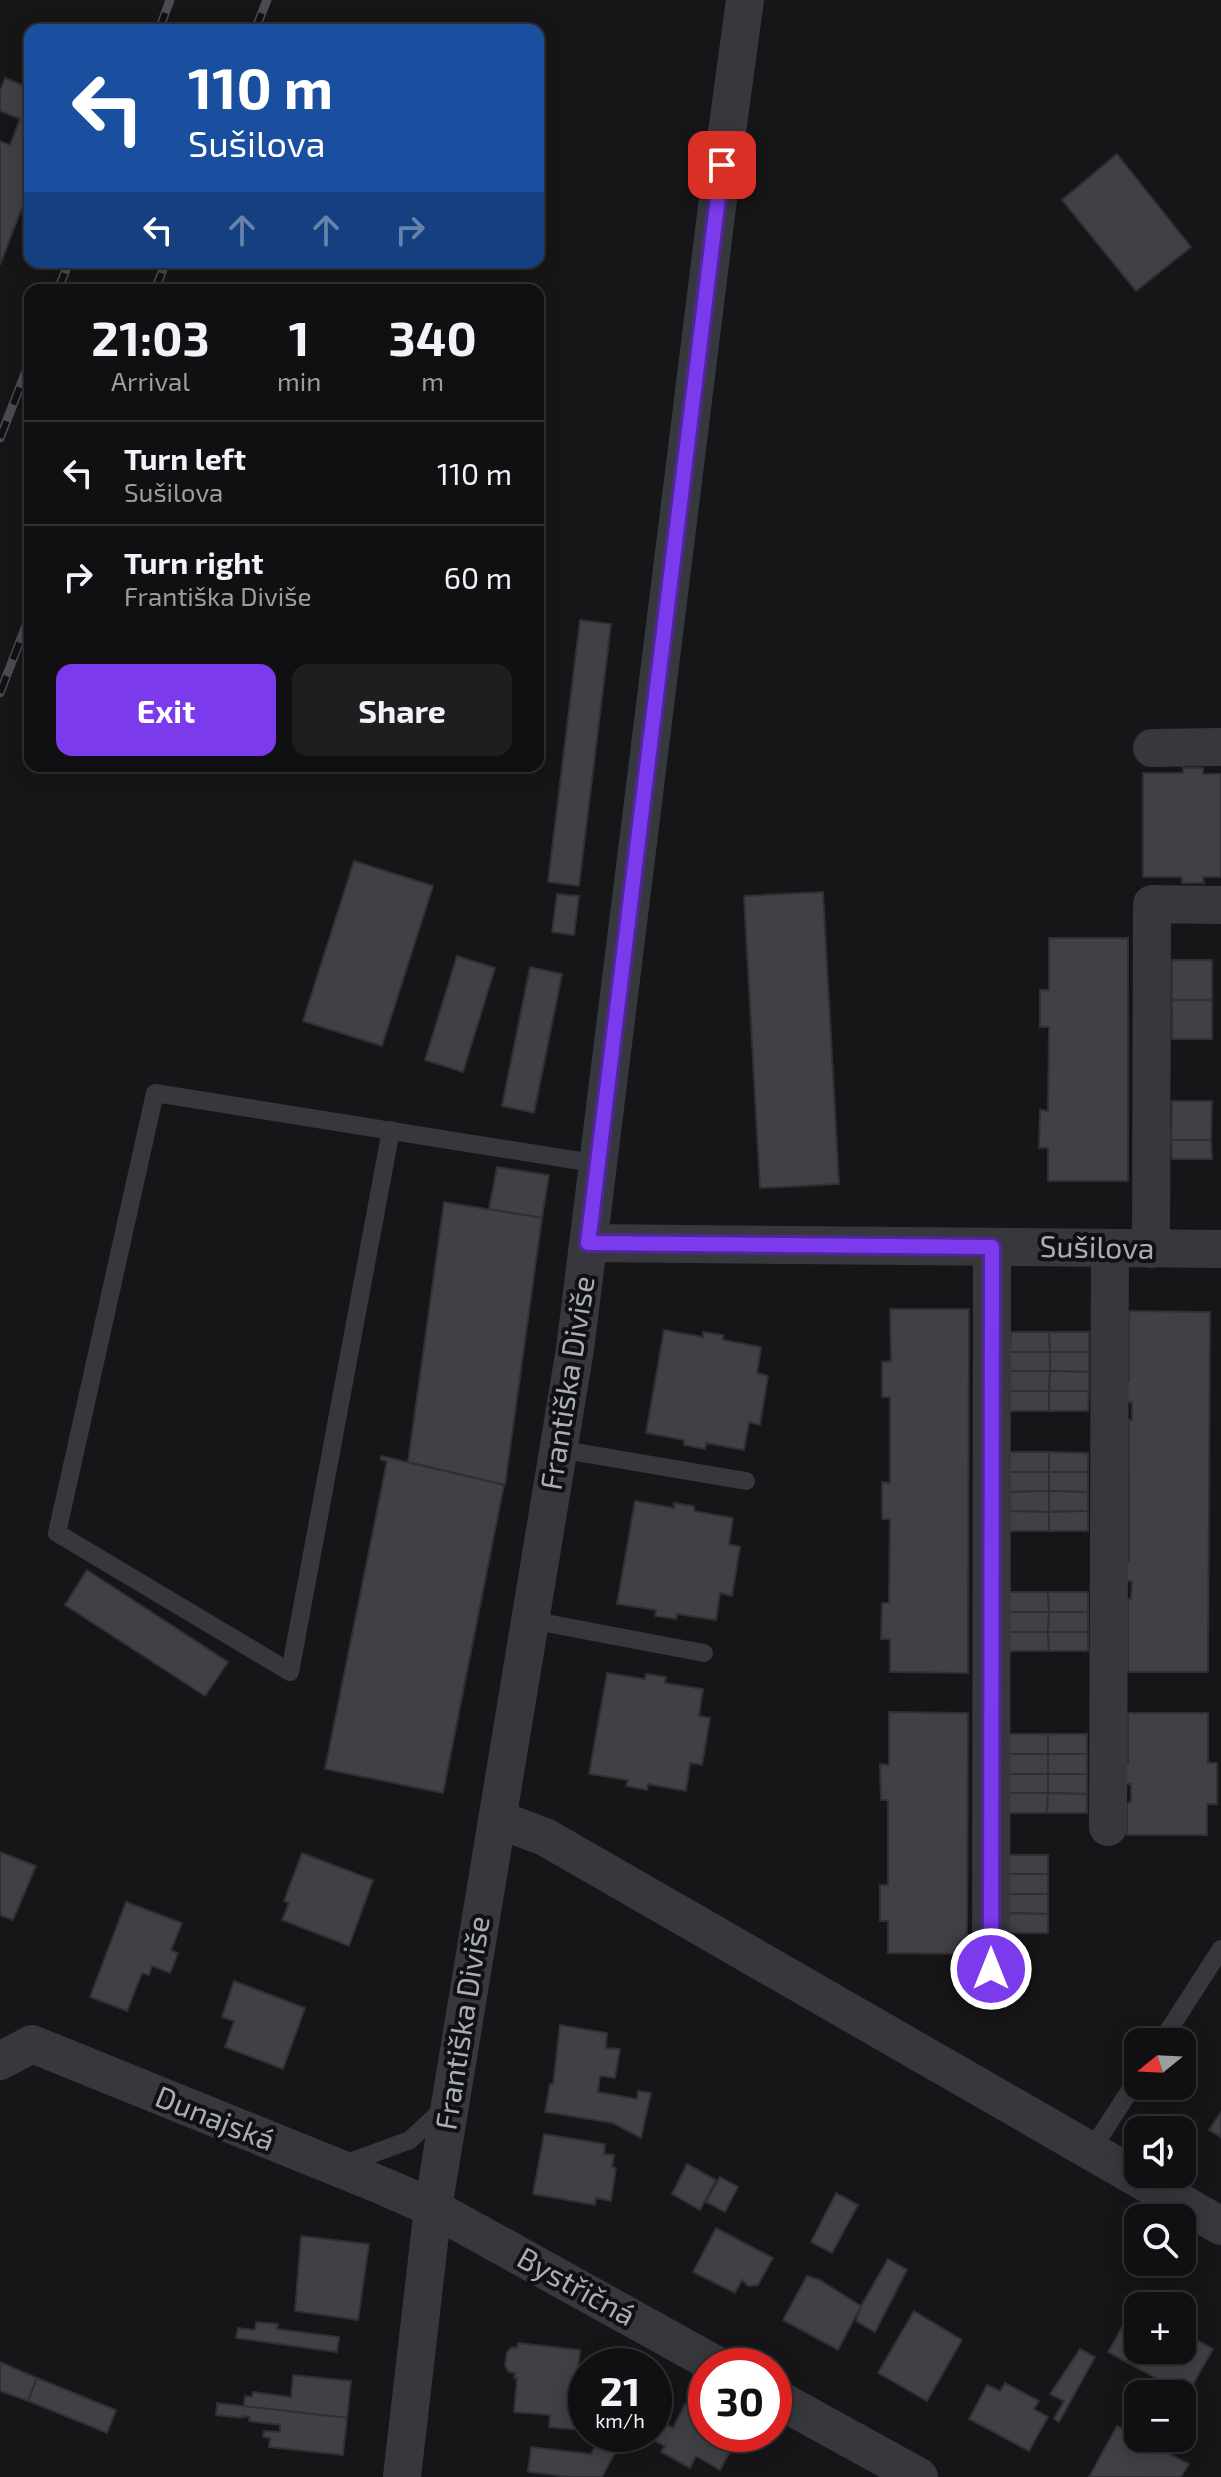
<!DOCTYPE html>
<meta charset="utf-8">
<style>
:root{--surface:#101012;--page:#1e1e20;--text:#f1f3f6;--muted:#9c9d9f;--line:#303032;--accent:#7c3aed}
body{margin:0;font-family:"Exo 2",sans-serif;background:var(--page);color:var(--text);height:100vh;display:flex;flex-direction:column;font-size:30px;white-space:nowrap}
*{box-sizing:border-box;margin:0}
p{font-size:26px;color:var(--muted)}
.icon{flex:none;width:44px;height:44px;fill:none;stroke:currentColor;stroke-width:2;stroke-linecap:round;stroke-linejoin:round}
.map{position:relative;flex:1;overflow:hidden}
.drawer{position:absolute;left:24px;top:284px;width:520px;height:488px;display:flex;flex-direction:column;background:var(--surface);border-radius:16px;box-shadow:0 4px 20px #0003,0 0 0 2px var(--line)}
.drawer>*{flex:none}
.banner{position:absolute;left:24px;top:24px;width:520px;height:244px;border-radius:16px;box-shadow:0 4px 20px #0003,0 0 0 2px var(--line);background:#1a4fa0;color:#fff;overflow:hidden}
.needle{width:52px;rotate:252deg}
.tools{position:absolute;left:1124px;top:2028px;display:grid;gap:16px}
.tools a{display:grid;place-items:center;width:72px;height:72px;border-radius:16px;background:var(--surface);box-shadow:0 4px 20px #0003,0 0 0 2px var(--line);font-size:40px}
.speed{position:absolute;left:568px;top:2348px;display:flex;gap:16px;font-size:40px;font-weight:700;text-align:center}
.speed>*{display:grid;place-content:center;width:104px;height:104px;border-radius:50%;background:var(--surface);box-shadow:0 4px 20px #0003,0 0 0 2px var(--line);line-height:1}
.speed small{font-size:20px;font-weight:400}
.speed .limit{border:12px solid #d22;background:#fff;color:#111}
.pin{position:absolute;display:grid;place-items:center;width:68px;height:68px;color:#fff;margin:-34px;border-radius:16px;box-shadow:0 4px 12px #0006}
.me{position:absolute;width:88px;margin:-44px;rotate:0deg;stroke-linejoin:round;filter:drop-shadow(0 0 6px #0008)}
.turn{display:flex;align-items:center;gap:28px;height:168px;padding:0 32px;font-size:36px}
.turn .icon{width:104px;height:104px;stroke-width:2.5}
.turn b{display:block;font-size:56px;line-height:68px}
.lanes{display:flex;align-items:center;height:76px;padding:0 32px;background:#0003;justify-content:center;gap:40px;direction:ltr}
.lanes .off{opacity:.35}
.eta{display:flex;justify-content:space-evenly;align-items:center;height:136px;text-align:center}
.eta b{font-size:48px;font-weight:700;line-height:56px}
.action{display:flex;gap:16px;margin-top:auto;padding:16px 32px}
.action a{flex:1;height:92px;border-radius:16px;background:var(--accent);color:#fff;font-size:32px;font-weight:700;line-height:92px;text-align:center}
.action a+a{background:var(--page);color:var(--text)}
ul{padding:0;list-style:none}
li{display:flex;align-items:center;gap:24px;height:104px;padding:0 32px;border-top:2px solid var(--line)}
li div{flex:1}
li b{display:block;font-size:30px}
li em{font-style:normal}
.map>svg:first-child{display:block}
</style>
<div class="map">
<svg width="1221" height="2477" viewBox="0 0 1221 2477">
<rect width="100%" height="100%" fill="#161618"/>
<g fill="#404145" stroke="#303034" stroke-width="2">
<path d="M5,78L30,88V187L0,265V141L10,145L20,119L0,111V91Z"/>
<path d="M1117,154L1191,247L1136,291L1062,200Z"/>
<path d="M580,620L611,624L579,886L548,882Z"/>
<path d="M1183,768H1203V774H1221V877H1203L1204,883H1182V877H1143V773H1183Z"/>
<path d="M354,861L433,886L382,1046L303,1021Z"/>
<path d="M823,892L839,1184L760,1188L744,896Z"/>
<path d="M557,894L579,896L574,935L552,932Z"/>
<path d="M1049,938H1128V1181H1048V1148H1039L1040,1110L1048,1111L1049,1027H1040V990H1049Z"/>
<path d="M457,956L495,968L463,1072L425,1060Z"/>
<rect x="1172" y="960" width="40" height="40"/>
<path d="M530,967L562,974L534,1113L502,1106Z"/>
<rect x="1172" y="1000" width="40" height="39"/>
<path d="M1172,1101H1212L1211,1140H1171Z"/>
<path d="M1171,1140H1211L1212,1159H1172Z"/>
<path d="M497,1167L549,1175L542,1218L489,1209Z"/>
<path d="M444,1202L542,1218L505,1485L408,1462Z"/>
<path d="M890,1309H969L968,1673L890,1672V1639H881L882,1603H889L890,1519H882V1482L890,1483V1397H882V1362L891,1361Z"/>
<path d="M1129,1311L1210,1312L1208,1672H1128V1599H1131L1132,1581H1120V1561H1129V1420H1132V1402H1120V1381H1129Z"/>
<path d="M664,1330L703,1337V1332L723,1335V1340L761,1347L757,1373L768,1376L760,1425L749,1422L744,1450L706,1443L705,1449L684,1445V1440L646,1433Z"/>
<path d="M1011,1332H1049L1050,1352H1010Z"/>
<path d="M1049,1332H1089V1352H1050Z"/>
<rect x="1010" y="1352" width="40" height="19"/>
<path d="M1050,1352H1089V1372L1050,1371Z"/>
<path d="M1010,1371H1050L1049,1391H1010Z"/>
<path d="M1050,1371L1089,1372V1391H1049Z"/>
<rect x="1010" y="1391" width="39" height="20"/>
<path d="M1049,1391H1089L1088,1411H1049Z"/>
<rect x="1010" y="1452" width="39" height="20"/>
<path d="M1049,1452L1088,1453V1472H1049Z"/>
<path d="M381,1456L504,1485L443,1793L325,1769L387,1461L381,1460Z"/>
<path d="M1010,1472H1049V1491L1010,1492Z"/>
<path d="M1049,1472H1088V1492L1049,1491Z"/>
<path d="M1049,1491V1512L1010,1511V1492Z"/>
<path d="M1049,1491L1088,1492V1511L1049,1512Z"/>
<path d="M635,1501L674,1508V1503L694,1506V1511L733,1518L729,1544L740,1547L732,1596L720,1593L716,1620L677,1614L676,1619L655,1616L656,1610L617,1604Z"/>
<path d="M1010,1511L1049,1512V1531H1009Z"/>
<path d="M1088,1511V1531H1049V1512Z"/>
<path d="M87,1570L228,1662L205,1696L65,1605Z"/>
<path d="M1009,1592H1048L1049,1612H1009Z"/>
<path d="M1048,1592H1088V1612H1049Z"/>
<path d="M1009,1612H1049L1048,1632H1009Z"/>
<path d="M1049,1612H1088V1632H1048Z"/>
<path d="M1009,1632H1048L1049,1651H1009Z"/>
<path d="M1048,1632H1088V1651H1049Z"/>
<path d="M607,1673L645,1679L646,1674L666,1677L665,1683L703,1689L699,1716L710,1718L702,1765L690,1763L686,1791L648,1784L647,1790L626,1786L628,1780L589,1774Z"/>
<path d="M889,1712L968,1713L967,1954L888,1953V1921H880V1885H888V1800H881L880,1764L889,1765Z"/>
<path d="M1128,1713H1208V1763H1217V1804H1207V1835H1127V1803L1131,1802V1784H1118V1763H1128Z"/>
<rect x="1009" y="1734" width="39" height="20"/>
<rect x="1048" y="1734" width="39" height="20"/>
<path d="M1009,1754H1048V1774H1008Z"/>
<rect x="1048" y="1754" width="39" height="20"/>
<rect x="1008" y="1774" width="40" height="19"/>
<path d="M1048,1774H1087V1794L1048,1793Z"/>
<path d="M1008,1793H1048L1047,1813H1008Z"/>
<path d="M1048,1793L1087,1794V1813H1047Z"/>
<path d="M0,1852L36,1866L13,1920L0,1915Z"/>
<path d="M302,1853L373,1880L349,1946L282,1920L289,1903L284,1901Z"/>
<rect x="1008" y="1855" width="40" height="19"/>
<rect x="1008" y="1874" width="40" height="20"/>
<path d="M1008,1894H1048V1914L1008,1913Z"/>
<path d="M126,1902L182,1923L171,1950L178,1953L170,1973L152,1966L149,1975L142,1973L127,2011L90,1997Z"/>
<path d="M1008,1913L1048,1914V1933H1008Z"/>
<path d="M234,1981L305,2008L283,2069L225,2047L234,2021L222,2017Z"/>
<path d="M560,2025L607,2033L606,2048L620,2049L615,2078L600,2076L598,2092L637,2099L638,2091L651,2093L641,2138L613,2123L545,2112L550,2084H553Z"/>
<path d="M1221,2112V2137L1209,2130Z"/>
<path d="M544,2134L605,2144L604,2154L614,2155L612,2167L616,2168L611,2201L596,2198L595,2205L533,2194Z"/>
<path d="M687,2164L716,2180L700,2210L672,2194Z"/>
<path d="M720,2177L738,2187L725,2212L706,2202Z"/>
<path d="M836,2193L858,2205L832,2253L811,2242Z"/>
<path d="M716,2228L773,2258L758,2285L748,2286L742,2280L735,2293L693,2272Z"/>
<path d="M301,2236L369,2244L358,2320L295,2311Z"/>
<path d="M888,2259L907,2270L875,2332L856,2321L861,2306Z"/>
<path d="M807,2276L820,2280L861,2306L838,2350L783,2320Z"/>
<path d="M1134,2306L1138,2308V2350H1182V2332L1213,2349L1187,2395L1108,2352Z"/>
<path d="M914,2311L962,2340L927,2401L878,2373Z"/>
<path d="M256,2322L278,2324L277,2329L339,2337L337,2352L236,2338L238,2328L255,2330Z"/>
<path d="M518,2343L580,2350L574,2410H581L579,2430L549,2427L550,2415L514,2412L517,2378H514L515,2373L509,2372L505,2366L507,2352L512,2347L517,2348Z"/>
<path d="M1080,2349L1095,2357L1059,2422L1054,2419L1064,2401L1050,2394Z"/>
<path d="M0,2362L37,2378L28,2401L0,2391Z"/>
<path d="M293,2375L351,2381L347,2418L244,2406L245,2396L252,2397L253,2392L291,2397Z"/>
<path d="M37,2378L116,2410L107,2433L28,2401Z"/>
<path d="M1005,2383L1039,2401L1034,2409L1048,2417L1029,2451L969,2419L987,2385L1000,2391Z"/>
<path d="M217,2403L347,2418L343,2455L269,2447L270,2438L263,2437L264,2431L280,2432V2425L249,2421L250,2417L243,2416V2418L216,2415Z"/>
<path d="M685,2404L706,2415V2434L739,2435L720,2470L696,2456L690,2468L661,2452L665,2446L653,2440L662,2422L673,2428Z"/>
<path d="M1117,2426L1130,2433L1134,2427L1138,2429V2438H1153L1150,2444L1189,2464L1181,2477H1089Z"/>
<path d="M602,2434H625L602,2477H569L528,2472L531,2447L591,2454Z"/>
</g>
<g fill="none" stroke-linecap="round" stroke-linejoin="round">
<g stroke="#37383d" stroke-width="18">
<path d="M391,1130L290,1672L57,1533L155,1093L599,1164"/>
<path d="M558,1449L746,1481"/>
<path d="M530,1620L704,1653"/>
<path d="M1161,2042L1221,1949"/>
<path d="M1090,2152L1138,2078"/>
<path d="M342,2165L410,2140L444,2108"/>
</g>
<g stroke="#37383d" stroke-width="38">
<path d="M1152,748L1221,747"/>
<path d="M588,1243L1221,1249"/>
<path d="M1151,1249L1152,904L1221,905"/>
<path d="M497,1819L545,1837L1221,2226"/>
<path d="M1108,1827L1110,1248"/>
<path d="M991,1969L992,1247"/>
<path d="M0,2061L32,2044L383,2186L433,2208L718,2366"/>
<path d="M774,2397L919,2477"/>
<path d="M402,2477L433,2208L575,1349L719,191L745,0"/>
</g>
<g stroke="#4a4c52" stroke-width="9">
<g id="rail">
<path d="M159,30L170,0"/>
<path d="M255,30L267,0"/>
<path d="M58,290L69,262"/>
<path d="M155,290L166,262"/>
<path d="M0,438L30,361"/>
<path d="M0,693L30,615"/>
</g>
</g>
<use href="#rail" stroke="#111113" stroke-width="6" stroke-dasharray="18" stroke-linecap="butt"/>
</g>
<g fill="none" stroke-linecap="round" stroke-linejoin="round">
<g stroke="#51269a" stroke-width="20">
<path id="route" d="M722,165L588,1243L992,1247L991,1969"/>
</g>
<use href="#route" stroke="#7c3aed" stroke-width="14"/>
</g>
<g text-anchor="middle" stroke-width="8" stroke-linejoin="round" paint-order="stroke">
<g font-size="30" fill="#a8adb8" stroke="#111113">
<text transform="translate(1097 1248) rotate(1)" y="10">Sušilova</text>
<text transform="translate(568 1383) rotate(-81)" y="10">Františka Diviše</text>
<text transform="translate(463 2023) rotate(-81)" y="10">Františka Diviše</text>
<text transform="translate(215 2119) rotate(22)" y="10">Dunajská</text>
<text transform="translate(576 2287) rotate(29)" y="10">Bystřičná</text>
</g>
</g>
</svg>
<div class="tools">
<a><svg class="needle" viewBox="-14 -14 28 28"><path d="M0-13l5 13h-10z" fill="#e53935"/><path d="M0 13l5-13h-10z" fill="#9c9d9f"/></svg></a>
<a><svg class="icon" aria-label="sound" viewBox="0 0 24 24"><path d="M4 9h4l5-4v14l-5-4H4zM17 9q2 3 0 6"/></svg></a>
<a><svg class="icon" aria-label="search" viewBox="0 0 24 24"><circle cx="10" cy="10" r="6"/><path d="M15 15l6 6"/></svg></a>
<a>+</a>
<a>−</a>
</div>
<div class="speed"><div>21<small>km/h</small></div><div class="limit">30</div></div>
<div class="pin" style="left:722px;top:165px;background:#d93025"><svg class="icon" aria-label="arrive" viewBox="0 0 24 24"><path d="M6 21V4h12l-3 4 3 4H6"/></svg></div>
<svg class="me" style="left:991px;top:1969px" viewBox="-20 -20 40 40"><circle r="17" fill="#7c3aed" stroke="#fff" stroke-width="3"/><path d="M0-11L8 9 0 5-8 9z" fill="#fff"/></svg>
<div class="banner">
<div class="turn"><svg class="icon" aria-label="left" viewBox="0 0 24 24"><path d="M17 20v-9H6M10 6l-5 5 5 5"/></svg><div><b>110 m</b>Sušilova</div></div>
<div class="lanes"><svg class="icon" aria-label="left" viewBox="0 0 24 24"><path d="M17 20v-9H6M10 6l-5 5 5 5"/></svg><svg class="icon off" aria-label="ahead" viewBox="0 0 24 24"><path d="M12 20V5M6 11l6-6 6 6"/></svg><svg class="icon off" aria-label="ahead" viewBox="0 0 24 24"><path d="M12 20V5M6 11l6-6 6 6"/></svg><svg class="icon off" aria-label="right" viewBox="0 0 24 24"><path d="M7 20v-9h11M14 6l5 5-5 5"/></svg></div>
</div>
<section class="drawer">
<div class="eta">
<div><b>21:03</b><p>Arrival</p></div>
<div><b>1</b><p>min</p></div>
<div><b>340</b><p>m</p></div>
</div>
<ul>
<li><svg class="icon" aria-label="left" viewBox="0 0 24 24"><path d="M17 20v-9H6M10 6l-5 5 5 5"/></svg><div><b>Turn left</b><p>Sušilova</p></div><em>110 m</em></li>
<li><svg class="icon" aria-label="right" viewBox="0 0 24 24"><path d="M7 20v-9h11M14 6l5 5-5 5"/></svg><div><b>Turn right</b><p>Františka Diviše</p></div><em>60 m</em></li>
</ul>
<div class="action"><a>Exit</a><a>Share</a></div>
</section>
</div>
